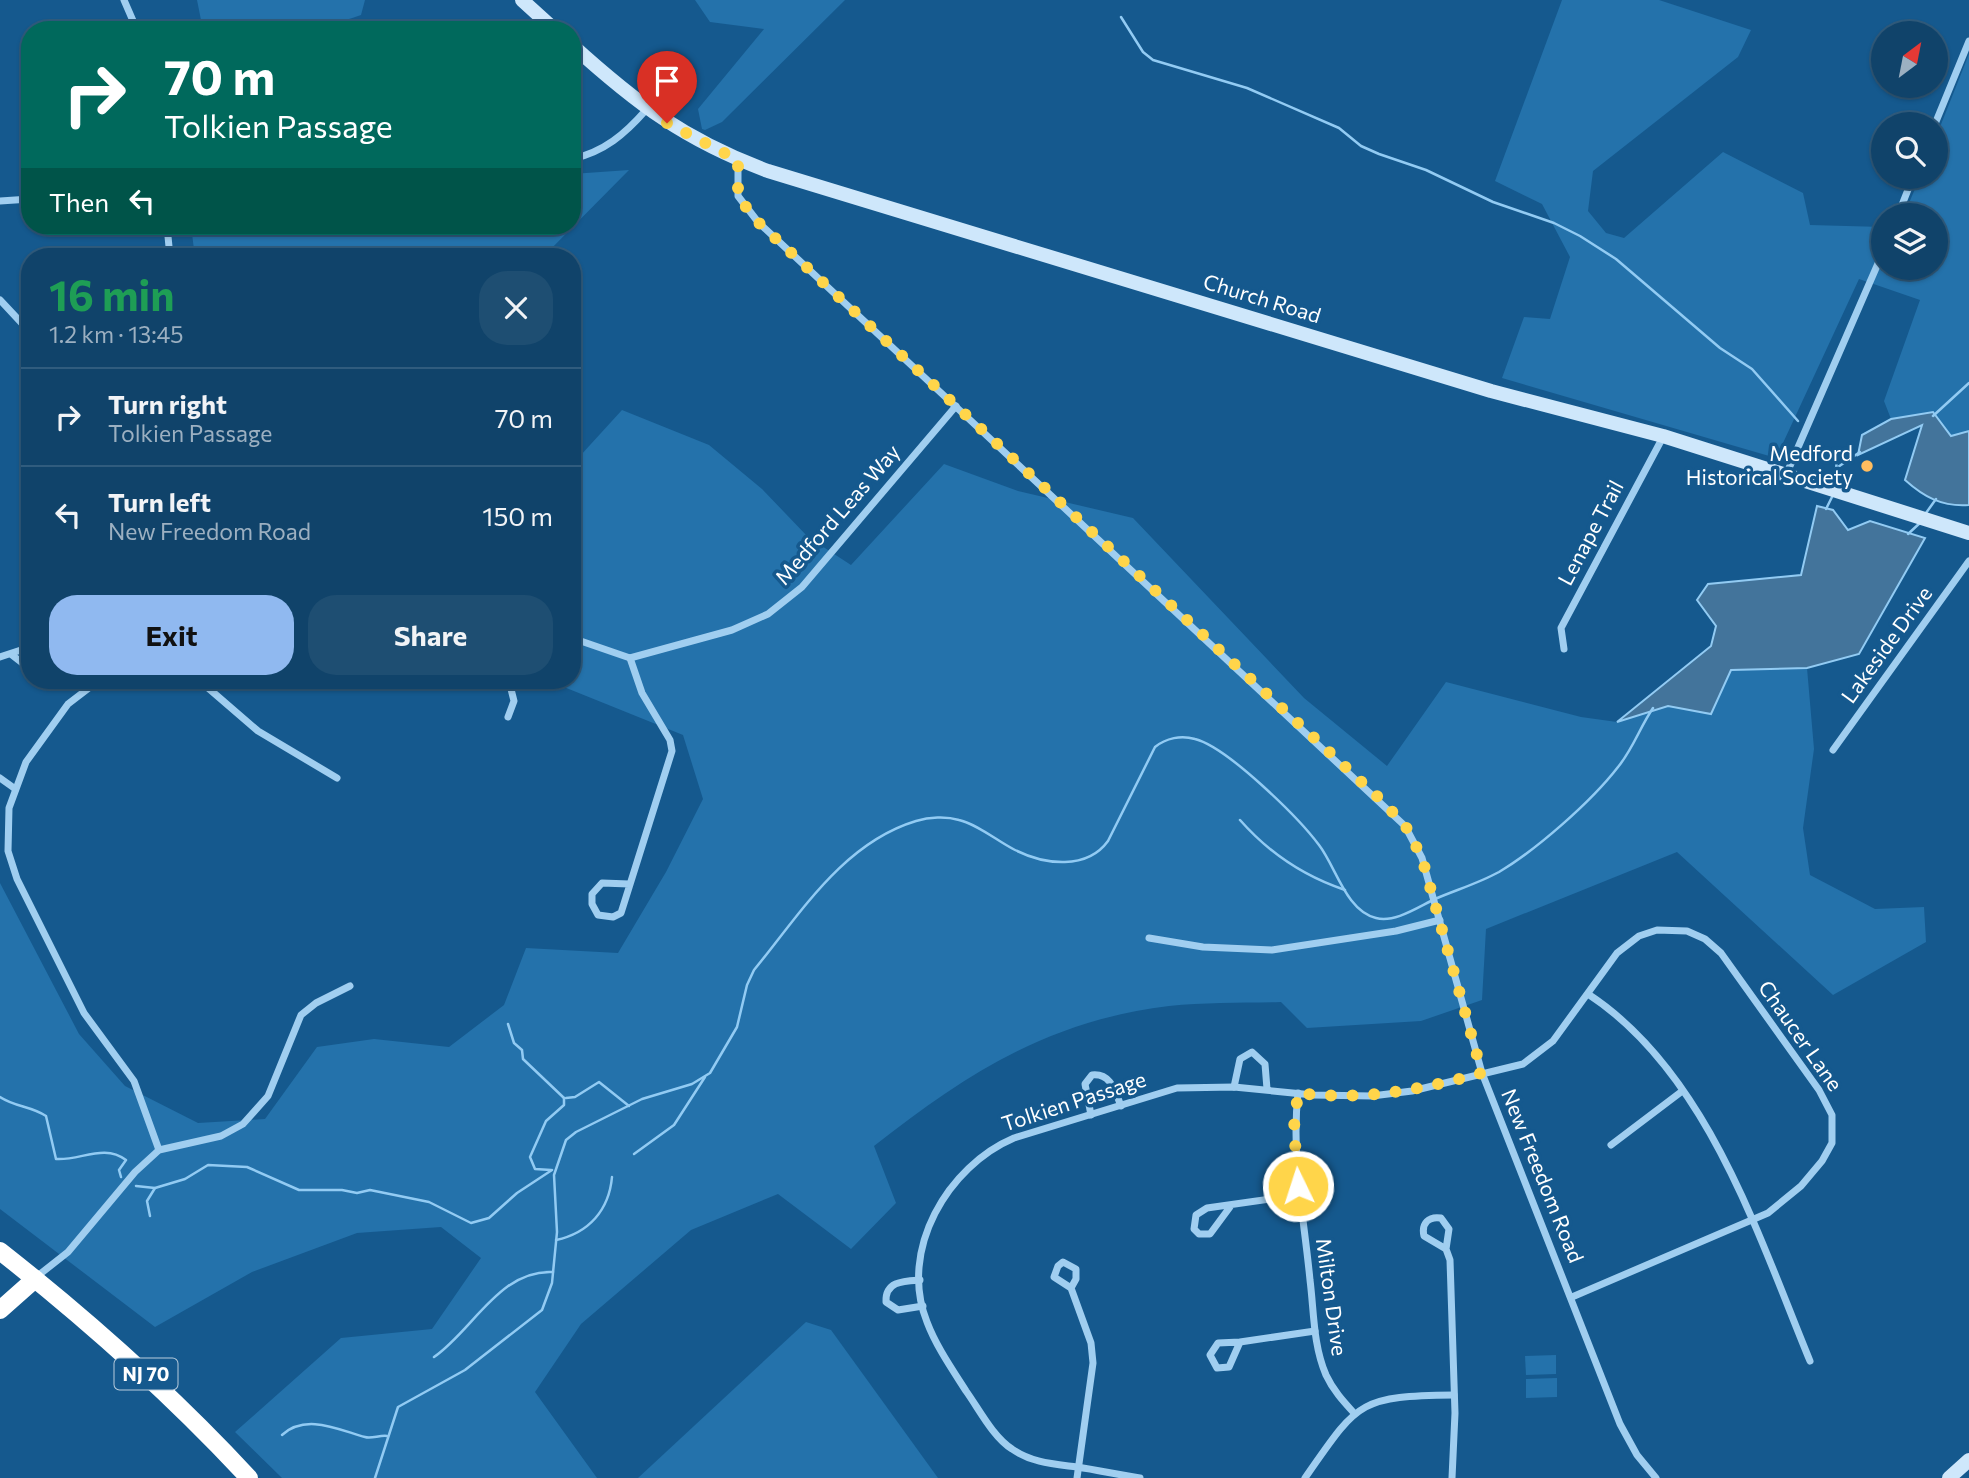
<!DOCTYPE html>
<meta charset="utf-8">
<style>
:root{--surface:#10436a;--page:#1e4e72;--text:#f1f3f6;--muted:#9cb0c1;--line:#305c7e;--accent:#90b9f0}
body{margin:0;font-family:Commissioner,sans-serif;background:var(--page);color:var(--text);height:100vh;display:flex;flex-direction:column;font-size:26px;white-space:nowrap}
*{box-sizing:border-box;margin:0}
p{font-size:23px;color:var(--muted)}
.icon{flex:none;width:38px;height:38px;fill:none;stroke:currentColor;stroke-width:2;stroke-linecap:round;stroke-linejoin:round}
.map{position:relative;flex:1;overflow:hidden}
.panel{position:absolute;left:21px;top:248px;width:560px;height:441px;display:flex;flex-direction:column;background:var(--surface);border-radius:28px;box-shadow:0 2px 5px #0004,0 0 0 2px var(--line)}
.panel>*{flex:none}
.guide{position:absolute;left:21px;top:21px;width:560px;height:214px;border-radius:28px;box-shadow:0 2px 5px #0004,0 0 0 2px var(--line);background:#00695c;color:#fff;overflow:hidden}
.needle{width:46px;rotate:32deg}
.tools{position:absolute;left:1871px;top:21px;display:grid;gap:14px}
.tools a{display:grid;place-items:center;width:77px;height:77px;border-radius:50%;background:var(--surface);box-shadow:0 2px 5px #0004,0 0 0 2px var(--line);font-size:35px}
.pin{position:absolute;display:grid;place-items:center;width:60px;height:60px;color:#fff;margin:-72px -30px;border-radius:50% 50% 50% 0;rotate:-45deg;box-shadow:0 0 7px #0007}
.pin .icon{rotate:45deg}
.me{position:absolute;width:77px;margin:-38px;rotate:356deg;stroke-linejoin:round;filter:drop-shadow(0 0 5px #0008)}
.turn{display:flex;align-items:center;gap:24px;height:147px;padding:0 28px;font-size:32px}
.turn .icon{width:91px;height:91px;stroke-width:2.5}
.turn b{display:block;font-size:49px;line-height:60px}
.then{display:flex;align-items:center;height:66px;padding:0 28px;background:#0003;gap:14px;font-size:26px}
.round{display:grid;place-items:center;flex:none;width:74px;height:74px;border-radius:28px;background:var(--page)}
.headline{display:flex;align-items:center;justify-content:space-between;height:119px;padding:0 28px}
h1{font-size:42px;font-weight:700;line-height:52px;color:#1e9e55}
.button{display:flex;gap:14px;margin-top:auto;padding:14px 28px}
.button a{flex:1;height:80px;border-radius:28px;background:var(--accent);color:#111;font-size:28px;font-weight:700;line-height:80px;text-align:center}
.button a+a{background:var(--page);color:var(--text)}
ul{padding:0;list-style:none}
li{display:flex;align-items:center;gap:21px;height:98px;padding:0 28px;border-top:2px solid var(--line)}
li div{flex:1}
li b{display:block;font-size:26px}
li em{font-style:normal}
.map>svg:first-child{display:block}
</style>
<div class="map">
<svg width="1969" height="1478" viewBox="0 0 1969 1478">
<rect width="100%" height="100%" fill="#15598e"/>
<g fill="#2472ab">
<path d="M197,0H365L361,15C319,31 295,23 252,26C236,27 220,30 203,30Z"/>
<path d="M695,0H845L722,122L705,130L702,129L698,109L764,29L710,22Z"/>
<path d="M1562,0H1659L1751,30L1738,57L1593,171L1588,211L1606,233L1624,238L1723,152L1803,193L1810,225L1883,227V268H1936V215H1904L1920,177H1936V137L1969,54V431L1951,436L1933,412L1891,419L1884,401L1920,300L1859,279L1776,458L1502,378L1524,317L1550,319L1570,257L1542,204L1495,181Z"/>
<path d="M629,170L543,257H195L191,226H572V174Z"/>
<path d="M622,410L709,445L762,489L808,537L851,565L944,464L1018,491L1133,518L1304,698L1387,766L1446,682L1581,717L1617,722L1668,706L1711,714L1730,670L1807,668L1814,749L1803,828L1810,875L1875,909L1924,907L1926,942L1833,995L1677,852L1486,929L1482,1000L1421,1021L1307,1028L1281,1002C1244,1003 1206,1002 1169,1006C1048,1021 967,1073 874,1146L896,1203L851,1249L778,1194L691,1230L581,1324L535,1392L597,1478H282L235,1432L341,1338L432,1329L481,1258L441,1227L357,1233L252,1272L155,1327L0,1209V883L79,1034L125,1086L198,1123L265,1119L317,1047L374,1039L449,1047L504,1005L526,948L618,953L666,872L703,799L683,735L549,681H572V472L580,456Z"/>
<path d="M806,1322L831,1330L938,1478H638Z"/>
<path d="M1556,1355V1374L1526,1375L1525,1356Z"/>
<path d="M1557,1378V1397L1526,1398V1379Z"/>
</g>
<g fill="#43749b" stroke="#92cbf3" stroke-width="2">
<path d="M1933,412L1951,436L1969,431V505C1942,507 1924,497 1905,480L1922,425L1858,455L1862,435L1891,419Z"/>
<path d="M1817,506L1833,510L1848,530L1870,521L1925,538L1859,654L1807,668L1731,670L1711,714L1668,706L1617,722L1711,646L1716,626L1697,600L1708,584L1801,575Z"/>
</g>
<g fill="none" stroke-linecap="round" stroke-linejoin="round">
<g stroke="#92cbf3" stroke-width="2.5">
<path d="M1121,17L1143,52L1153,60L1247,88L1339,128L1361,146L1379,154L1426,170L1493,202L1554,223L1580,236L1616,259L1720,348L1752,369L1798,421"/>
<path d="M1933,416L1969,383"/>
<path d="M1836,453L1837,487"/>
<path d="M1835,469L1860,452"/>
<path d="M1826,509L1832,497"/>
<path d="M1926,513L1936,499"/>
<path d="M1908,534L1921,522"/>
<path d="M1240,820C1269,853 1303,876 1345,890"/>
<path d="M508,1024L514,1043L522,1050L523,1059L564,1098"/>
<path d="M0,1097C15,1107 31,1106 46,1116L56,1159C80,1161 104,1143 126,1160L119,1170L121,1177"/>
<path d="M566,1098L575,1097L599,1082L629,1106"/>
<path d="M634,1154L674,1125L705,1077"/>
<path d="M551,1170L535,1169L530,1157L546,1121L564,1105V1098"/>
<path d="M136,1186L155,1188L185,1179L208,1165L247,1167L299,1190H342L357,1193L370,1190L429,1202L471,1223L489,1218L517,1193L552,1170"/>
<path d="M150,1216L147,1201L155,1188"/>
<path d="M556,1240C589,1233 609,1210 612,1177"/>
<path d="M434,1357C473,1330 500,1269 553,1272"/>
<path d="M282,1435C306,1413 339,1430 365,1437C371,1439 380,1435 387,1436"/>
<path d="M375,1478L398,1407L465,1370L542,1310L552,1283L557,1232L554,1175L566,1140L576,1132L642,1099L692,1084L710,1073L737,1027L747,985L754,970C800,914 843,843 916,821C929,817 946,816 959,820C979,825 997,841 1015,850C1045,865 1087,870 1108,841L1155,747C1166,738 1181,735 1195,739C1227,747 1298,817 1319,845C1336,867 1346,911 1376,918C1395,923 1418,907 1435,899C1456,890 1479,883 1499,872C1536,850 1591,802 1618,767C1633,749 1640,727 1653,708"/>
</g>
<g stroke="#a0cef0" stroke-width="7">
<path d="M124,0L137,30"/>
<path d="M415,30L416,28"/>
<path d="M1935,124L1969,41"/>
<path d="M572,159C604,152 625,134 646,110"/>
<path d="M738,160V196L758,222L1405,826L1422,858L1482,1073L1620,1424L1637,1455L1656,1478"/>
<path d="M0,201L30,199"/>
<path d="M1898,215L1913,177"/>
<path d="M167,226L170,257"/>
<path d="M0,300L30,332"/>
<path d="M1786,475L1883,252"/>
<path d="M572,638L630,658L732,630L768,614L802,587L956,406"/>
<path d="M1564,649L1561,628L1663,437"/>
<path d="M12,655L30,669"/>
<path d="M0,657L21,650L30,642"/>
<path d="M42,681L44,683"/>
<path d="M98,681L68,704L26,762L9,808L8,851L17,879L84,1013L134,1081L159,1150"/>
<path d="M200,681L258,731L337,778"/>
<path d="M508,717L514,701L509,681"/>
<path d="M1833,750L1969,561"/>
<path d="M0,778L14,788"/>
<path d="M629,884L602,883L592,894V904L598,915L613,917L621,913L672,751L670,740L642,693L630,658"/>
<path d="M1149,938L1203,947L1272,950L1396,931L1440,920"/>
<path d="M1588,994C1707,1072 1758,1235 1810,1361"/>
<path d="M1234,1087L1240,1059L1252,1052L1265,1064L1267,1089"/>
<path d="M1298,1093C1291,1157 1304,1217 1310,1280C1314,1311 1313,1345 1326,1375C1333,1390 1343,1401 1354,1413"/>
<path d="M1091,1115L1085,1084L1092,1075C1111,1073 1115,1091 1121,1106"/>
<path d="M1611,1145L1681,1092"/>
<path d="M1230,1207L1210,1234H1199L1194,1229L1196,1215L1207,1208L1299,1195"/>
<path d="M1446,1249L1424,1236C1421,1223 1429,1216 1441,1218L1449,1229L1446,1249L1450,1260L1455,1413L1452,1478"/>
<path d="M35,1278L68,1252L135,1172L159,1150L221,1136L243,1124L268,1096L301,1015L316,1003L350,986"/>
<path d="M920,1280C904,1281 885,1281 886,1302L898,1310L923,1306"/>
<path d="M1071,1288L1054,1277L1058,1266L1063,1262L1076,1269V1279L1071,1288L1091,1343L1093,1363L1077,1478"/>
<path d="M1240,1342L1218,1343L1210,1355L1217,1368L1229,1367L1240,1342L1315,1331"/>
<path d="M1140,1478C1119,1475 1098,1470 1077,1467C1054,1464 1032,1463 1012,1449C993,1437 979,1409 966,1391C952,1369 936,1346 927,1322C898,1250 948,1166 1014,1138L1177,1088L1234,1087L1313,1095L1372,1096L1412,1091L1523,1064L1553,1041L1617,953L1639,936L1657,930L1687,931L1705,939L1721,953L1819,1090L1832,1115V1143L1822,1161L1801,1186L1768,1213L1572,1297"/>
<path d="M1305,1478C1358,1402 1358,1396 1454,1395"/>
</g>
<g stroke="#cee7fb" stroke-width="14">
<path d="M522,0L555,30"/>
<path d="M572,45C637,104 685,140 768,171L1491,391L1663,436L1969,533"/>
<path d="M1949,1478L1969,1460"/>
</g>
<g stroke="#fff" stroke-width="18">
<path d="M0,1251C89,1321 172,1395 249,1478"/>
<path d="M0,1310L35,1279"/>
</g>
</g>
<g fill="none" stroke-linecap="round" stroke-linejoin="round">
<path stroke="#ffd54a" stroke-width="12" stroke-dasharray="0 21.6" d="M667,123L738,160V197L758,222L1380,799L1405,825L1422,858L1482,1073C1420,1090 1362,1101 1298,1093L1294,1127L1298,1186"/>
</g>
<circle fill="#ffbd5f" stroke="#15598e" stroke-width="2.5" cx="1867" cy="466" r="7"/>
<g text-anchor="middle" stroke-width="7" stroke-linejoin="round" paint-order="stroke">
<rect fill="#15598e" stroke="#b9cddd" stroke-width="2" x="114.5" y="1358.5" width="63" height="31" rx="5"/>
<g font-size="19" font-weight="bold" fill="#fff">
<text x="146" y="1381">NJ 70</text>
</g>
<g font-size="21" fill="#fff" stroke="#15598e">
<text transform="translate(1262 299) rotate(17)" y="7">Church Road</text>
<text transform="translate(838 515) rotate(-49)" y="7">Medford Leas Way</text>
<text transform="translate(1591 533) rotate(-62)" y="7">Lenape Trail</text>
<text transform="translate(1887 645) rotate(-54)" y="7">Lakeside Drive</text>
<text transform="translate(1800 1036) rotate(55)" y="7">Chaucer Lane</text>
<text transform="translate(1074 1102) rotate(-18)" y="7">Tolkien Passage</text>
<text transform="translate(1542 1176) rotate(68)" y="7">New Freedom Road</text>
<text transform="translate(1331 1297) rotate(82)" y="7">Milton Drive</text>
</g>
<g font-size="21" fill="#fff" stroke="#15598e" text-anchor="end">
<text x="1853" y="461">Medford<tspan x="1853" dy="24">Historical Society</tspan></text>
</g>
</g>
</svg>
<div class="tools">
<a><svg class="needle" viewBox="-14 -14 28 28"><path d="M0-13l5 13h-10z" fill="#e53935"/><path d="M0 13l5-13h-10z" fill="#9cb0c1"/></svg></a>
<a><svg class="icon" aria-label="search" viewBox="0 0 24 24"><circle cx="10" cy="10" r="6"/><path d="M15 15l6 6"/></svg></a>
<a><svg class="icon" aria-label="layers" viewBox="0 0 24 24"><path d="M12 4l9 5-9 5-9-5zM3 14l9 5 9-5"/></svg></a>
</div>
<div class="pin" style="left:667px;top:123px;background:#d93025"><svg class="icon" aria-label="arrive" viewBox="0 0 24 24"><path d="M6 21V4h12l-3 4 3 4H6"/></svg></div>
<svg class="me" style="left:1298px;top:1186px" viewBox="-20 -20 40 40"><circle r="17" fill="#ffd54a" stroke="#fff" stroke-width="3"/><path d="M0-11L8 9 0 5-8 9z" fill="#fff"/></svg>
<div class="guide">
<div class="turn"><svg class="icon" aria-label="right" viewBox="0 0 24 24"><path d="M7 20v-9h11M14 6l5 5-5 5"/></svg><div><b>70 m</b>Tolkien Passage</div></div>
<div class="then">Then<svg class="icon" aria-label="left" viewBox="0 0 24 24"><path d="M17 20v-9H6M10 6l-5 5 5 5"/></svg></div>
</div>
<section class="panel">
<div class="headline"><div><h1>16 min</h1><p>1.2 km · 13:45</p></div><a class="round"><svg class="icon" aria-label="close" viewBox="0 0 24 24"><path d="M6 6l12 12M18 6L6 18"/></svg></a></div>
<ul>
<li><svg class="icon" aria-label="right" viewBox="0 0 24 24"><path d="M7 20v-9h11M14 6l5 5-5 5"/></svg><div><b>Turn right</b><p>Tolkien Passage</p></div><em>70 m</em></li>
<li><svg class="icon" aria-label="left" viewBox="0 0 24 24"><path d="M17 20v-9H6M10 6l-5 5 5 5"/></svg><div><b>Turn left</b><p>New Freedom Road</p></div><em>150 m</em></li>
</ul>
<div class="button"><a>Exit</a><a>Share</a></div>
</section>
</div>
